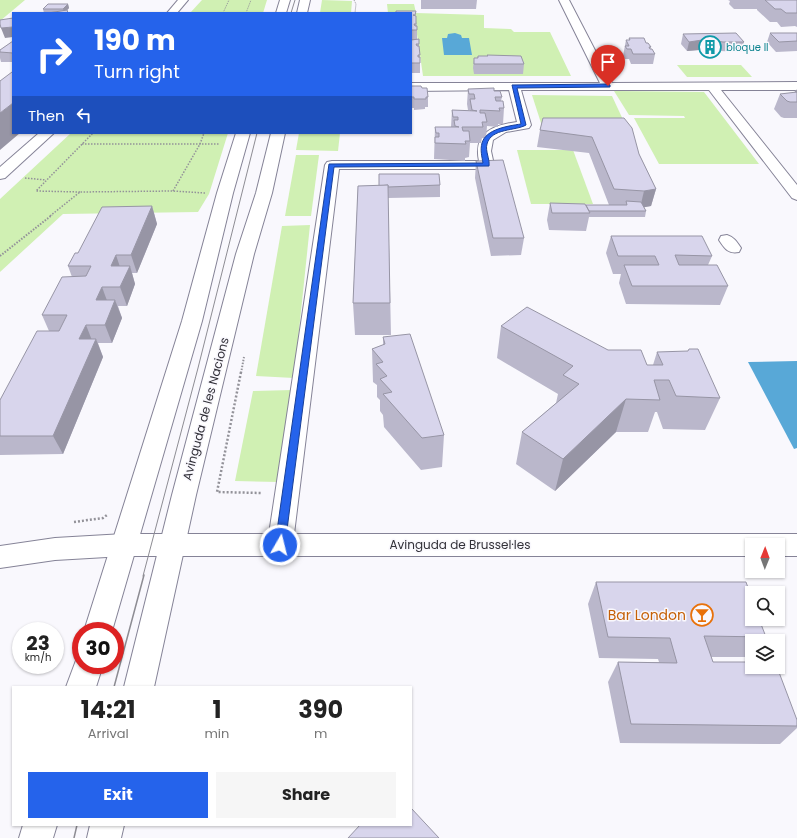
<!DOCTYPE html>
<meta charset="utf-8">
<style>
:root{--surface:#fff;--page:#f6f6f6;--text:#222;--muted:#767676;--accent:#2563eb}
body{margin:0;font-family:Poppins,sans-serif;background:var(--page);color:var(--text);height:100vh;display:flex;flex-direction:column;font-size:15px;white-space:nowrap}
*{box-sizing:border-box;margin:0}
p{font-size:13px;color:var(--muted)}
.icon{flex:none;width:22px;height:22px;fill:none;stroke:currentColor;stroke-width:2;stroke-linecap:round;stroke-linejoin:round}
.map{position:relative;flex:1;overflow:hidden}
.drawer{position:absolute;left:12px;top:686px;width:400px;height:140px;display:flex;flex-direction:column;background:var(--surface);border-radius:0px;box-shadow:0 1px 3px #0004}
.drawer>*{flex:none}
.hud{position:absolute;left:12px;top:12px;width:400px;height:122px;border-radius:0px;box-shadow:0 1px 3px #0004;background:#2563eb;color:#fff;overflow:hidden}
.needle{width:26px;rotate:1deg}
.fabs{position:absolute;left:745px;top:538px;display:grid;gap:8px}
.fabs a{display:grid;place-items:center;width:40px;height:40px;border-radius:0px;background:var(--surface);box-shadow:0 1px 3px #0004;font-size:20px}
.speed{position:absolute;left:12px;top:622px;display:flex;gap:8px;font-size:20px;font-weight:700;text-align:center}
.speed>*{display:grid;place-content:center;width:52px;height:52px;border-radius:50%;background:var(--surface);box-shadow:0 1px 3px #0004;line-height:1}
.speed small{font-size:10px;font-weight:400}
.speed .limit{border:6px solid #d22;background:#fff;color:#111}
.pin{position:absolute;display:grid;place-items:center;width:34px;height:34px;color:#fff;margin:-41px -17px;border-radius:50% 50% 50% 0;rotate:-45deg;box-shadow:0 0 4px #0007}
.pin .icon{rotate:45deg}
.me{position:absolute;width:44px;margin:-22px;rotate:8deg;stroke-linejoin:round;filter:drop-shadow(0 0 3px #0008)}
.turn{display:flex;align-items:center;gap:14px;height:84px;padding:0 16px;font-size:18px}
.turn .icon{width:52px;height:52px;stroke-width:2.5}
.turn b{display:block;font-size:28px;line-height:34px}
.then{display:flex;align-items:center;height:38px;padding:0 16px;background:#0003;gap:8px;font-size:15px}
.eta{display:flex;justify-content:space-evenly;align-items:center;height:68px;text-align:center}
.eta b{font-size:24px;font-weight:700;line-height:28px}
.cta{display:flex;gap:8px;margin-top:auto;padding:8px 16px}
.cta a{flex:1;height:46px;border-radius:0px;background:var(--accent);color:#fff;font-size:16px;font-weight:700;line-height:46px;text-align:center}
.cta a+a{background:var(--page);color:var(--text)}
.map>svg:first-child{display:block}
</style>
<div class="map">
<svg width="797" height="838" viewBox="0 0 797 838">
<rect width="100%" height="100%" fill="#f9f8fd"/>
<g fill="#d0f0b3">
<path d="M0,0H25L0,21Z"/>
<path d="M202,0H267L263,13H190Z"/>
<path d="M322,0L352,1L351,13H320Z"/>
<path d="M387,4H414L416,13L484,15V28L511,29L514,32H550L571,76H423L415,20L411,13H388Z"/>
<path d="M677,65H741L752,77H687Z"/>
<path d="M614,91L704,92L759,164H659L634,118H685L684,116L629,115Z"/>
<path d="M532,95L612,96L625,124L541,123Z"/>
<path d="M71,133H228L209,194L198,212L63,214L0,272V199Z"/>
<path d="M299,133H340L338,151L296,150Z"/>
<path d="M517,150H573L593,204H531Z"/>
<path d="M296,155H319L311,216H285Z"/>
<path d="M310,225L294,378L256,376L282,226Z"/>
<path d="M292,390L278,482L235,481L253,391Z"/>
</g>
<g fill="#58a8d7">
<path d="M455,33L461,35L462,38H469L472,55H444L442,38H447L448,34Z"/>
<path d="M797,361V448L794,449L748,362Z"/>
</g>
<g fill="none" stroke-linecap="round" stroke-linejoin="round">
<g stroke="#858397" stroke-width="2">
<g id="minor">
<path d="M178,0H188L177,13H167Z"/>
<path d="M559,0H569L612,83L797,82V90H721L797,185V200L792,198L709,90H521L531,125L529,128L506,132L493,140L491,151L494,165L492,168L487,169H339L294,534H797V556H778V545H752V556H124L55,560L0,568V546L55,538L124,534H269L325,165L327,162L332,161H479C473,133 493,125 517,122L509,90L411,91V83H600Z"/>
<path d="M39,133H54L5,178L0,179V167Z"/>
<path d="M727,235C734,237 737,242 741,248L739,252C728,254 725,249 719,240L721,236Z"/>
</g>
</g>
<g stroke="#858397" stroke-width="2">
<g id="major">
<path d="M280,0H290L286,13H276Z"/>
<path d="M300,0H310L307,13H297Z"/>
<path d="M236,133H250L233,193L202,321L112,631H84L182,321L217,193Z"/>
<path d="M271,133H285L272,193L254,254L196,495L154,687H124L172,495L236,254L256,193Z"/>
<path d="M81,654V665H103L96,687H66L78,655Z"/>
<path d="M23,825H57L53,838H19Z"/>
<path d="M90,825H124L121,838H87Z"/>
</g>
</g>
<g stroke="#939299" stroke-width="1" stroke-dasharray="1 1" stroke-linecap="butt">
<path d="M354,0L356,4L355,13"/>
<path d="M223,13L229,0"/>
<path d="M246,13L251,0"/>
</g>
<g stroke="#939299" stroke-width="1.5" stroke-dasharray="1.5 1.5" stroke-linecap="butt">
<path d="M82,144H219"/>
<path d="M25,178L46,180"/>
<path d="M173,191L200,144L204,133"/>
<path d="M80,192L36,191L93,133"/>
<path d="M50,216L80,192L173,191L205,193"/>
</g>
<g stroke="#939299" stroke-width="2" stroke-dasharray="1.5 1.5" stroke-linecap="butt">
<path d="M0,256L52,215"/>
<path d="M241,373L244,357"/>
</g>
<g stroke="#939299" stroke-width="2.5" stroke-dasharray="2 2" stroke-linecap="butt">
<path d="M241,372L217,492L262,493"/>
<path d="M74,522L103,518L107,515"/>
</g>
<use href="#minor" fill="#fff" fill-rule="evenodd"/>
<use href="#major" fill="#fff" fill-rule="evenodd"/>
<g stroke="#8d8c93" stroke-width="1">
<path d="M291,13L295,0"/>
<path d="M143,576L198,368L257,133"/>
</g>
<g stroke="#8d8c93" stroke-width="1.5">
<path d="M114,687L144,575"/>
<path d="M74,838L77,825"/>
</g>
</g>
<g fill="#bab7cb">
<path d="M421,0H477L476,9H421Z"/>
<path d="M728,0H797V27L795,26L781,27L777,22H770L757,10V9H734L729,4L730,1Z"/>
<path d="M68,4L69,8L67,11L68,13H44L43,9Z"/>
<path d="M416,11L415,16L417,26V39H419V46L420,57V73H411V13Z"/>
<path d="M770,33H797V51L776,52L767,42Z"/>
<path d="M683,34L744,42L741,52L720,51L708,50L707,52H700L699,50L687,51L681,44Z"/>
<path d="M629,38L646,43L651,47L650,49L655,54L653,64H631L629,59H625L623,56L626,40H629Z"/>
<path d="M13,41V62H1L0,58V50Z"/>
<path d="M478,56L524,64L523,74H474L473,68L474,58H477Z"/>
<path d="M411,86L422,88L428,97V107H425V109L414,110V108H411Z"/>
<path d="M468,89L494,91L502,97L501,101L504,108L503,124H498V127L487,126L486,139L482,138L481,143H470L469,157L465,158V161L434,159L435,127H451L452,110L470,111V110H468L467,104Z"/>
<path d="M797,90V118H784L781,117L774,109L780,94L794,93L795,91Z"/>
<path d="M543,118L639,154L656,189L651,206L644,207L646,211L645,217H589L586,231L549,230L547,220L550,203L586,205H609L589,153L537,147L540,130Z"/>
<path d="M476,161L524,238L521,255L491,256L475,178Z"/>
<path d="M440,185V197L388,198L391,335H355L353,303L358,186Z"/>
<path d="M152,206L157,224L137,273H132L135,284L127,306H118L122,318L112,343H98L103,357L63,454L0,455V400L49,331L42,315L72,277L68,266L78,253Z"/>
<path d="M611,236L712,256L708,265L728,286L720,305L626,304L619,283L621,274H613L606,253Z"/>
<path d="M501,326L608,350L647,365H653L657,352L720,398L705,430L663,429L657,412H655L648,432H616L555,491L516,464L522,432L556,403L558,394L497,358Z"/>
<path d="M383,337L444,435L442,467L421,470L384,427L383,415L380,411V400L377,397V385L373,382L372,349L383,345Z"/>
<path d="M596,582L766,637L762,641H752V654L750,657H711L713,662L797,720V728L780,744L620,743L608,682L618,662H659L658,659L599,658L588,604Z"/>
</g>
<g fill="#9795a5">
<path d="M68,4L69,8L64,13L63,9Z"/>
<path d="M13,27V37L5,38L1,28Z"/>
<path d="M702,40L699,50L687,51L689,42Z"/>
<path d="M13,103V133H20L0,150V113Z"/>
<path d="M656,189L651,206L640,208L644,191Z"/>
<path d="M152,206L157,224L137,273L131,255Z"/>
<path d="M116,255L122,273L111,266Z"/>
<path d="M130,266L135,284L127,306L120,287Z"/>
<path d="M102,287L109,306L96,300Z"/>
<path d="M115,300L122,318L112,343L105,325Z"/>
<path d="M86,325L93,343L79,339Z"/>
<path d="M96,339L103,357L63,454L53,436Z"/>
<path d="M626,399L616,432L555,491L563,459Z"/>
</g>
<g fill="#d8d5ec" stroke="#9795a5">
<path d="M765,0H797V13H786L781,9H775Z"/>
<path d="M48,4H68L63,9H43Z"/>
<path d="M67,10L68,13H48Z"/>
<path d="M396,11H416L415,15H413L416,16V24H414L415,26H417V30H411V13H394H396Z"/>
<path d="M13,18V27L1,28L0,24V20Z"/>
<path d="M736,33L744,42H723L709,40L710,42H703L702,40L689,42L683,34Z"/>
<path d="M770,33H797V41L779,42Z"/>
<path d="M629,38H644L646,43H648L651,47H649L650,49H652L655,54H633L631,49H627L625,46H629L626,40H630Z"/>
<path d="M419,39V44H416L417,46H419L420,55H418V57H420V63H411V40Z"/>
<path d="M13,41V53L0,52V50Z"/>
<path d="M487,55L521,56L524,64H474V58H478V56H488Z"/>
<path d="M12,72H13V103L0,113V81Z"/>
<path d="M411,86H421L422,88H427L428,97H426V99H414V97H411Z"/>
<path d="M494,88V91H500L502,97H495L496,101H503L504,108H499L500,111L480,110V113H485L487,122H482L483,127H462L463,131H469L470,141H465L466,144L435,143V137H439V133H436L435,127H459L455,126L454,120H458V117H453L452,110L477,111L472,110L470,99H475L474,94H469L468,89Z"/>
<path d="M797,90V102H790L787,101L780,94L797,92L795,91Z"/>
<path d="M543,118H624L632,128L639,154L656,189L644,191L614,189L592,137L540,130Z"/>
<path d="M503,160L524,238H493L476,161Z"/>
<path d="M379,174H439L440,185L388,187V185L379,186Z"/>
<path d="M388,185L390,303H353L358,186Z"/>
<path d="M626,201L641,202L646,211H589L586,205H627Z"/>
<path d="M550,203L585,204L590,213H552Z"/>
<path d="M152,206L131,255H116L111,266H130L120,287H102L96,300H115L105,325H86L79,339H96L53,436H0V400L37,331H59L67,315H42L62,277L86,276L91,266H68L75,253H78L102,207Z"/>
<path d="M611,236H702L712,256L675,255L679,265H717L728,286H632L624,265H659L655,256H618Z"/>
<path d="M527,307L608,350H641L647,365H663L657,352L688,351L689,349H698L720,398L676,396L669,380H654L660,400L626,399L563,459L522,432L579,384L563,375L573,366L501,326Z"/>
<path d="M410,334L444,435L422,438L383,394L392,392L380,379L387,376L376,364L383,362L372,349L385,344L383,337Z"/>
<path d="M596,582H746L752,599V619H759L766,637L704,636L713,662H752V667H777L797,720V726L631,724L618,662L677,663L670,638L608,637Z"/>
<path d="M411,808L439,838H348L360,825H411Z"/>
</g>
<path fill="#2563eb" stroke="#184099" d="M608,84L610,85V87L517,88L526,125C516,131 491,128 487,144C485,151 490,159 489,166L334,167L285,545L284,548L280,549L276,548L275,545L329,164L483,163C482,157 480,150 482,143C486,129 508,126 521,124L512,85Z"/>
<defs>
<g id="building-ring" transform="scale(1.15)"><circle r="9.5" fill="#f9f8fd" stroke="#0f9aa8" stroke-width="1.5"/><path d="M-4-6H4V6H1V3H-1V6H-4ZM-2.5-4.3h1.7v1.8h-1.7ZM.8-4.3h1.7v1.8H.8ZM-2.5-1h1.7V.8h-1.7ZM.8-1h1.7V.8H.8Z" fill="#0f9aa8"/></g>
<g id="bar-ring" transform="scale(1.15)"><circle r="9.5" fill="#f9f8fd" stroke="#e8710a" stroke-width="1.5"/><path d="M-6-5H6L.8 .8V4.5H3.5V6h-7V4.5H-.8V.8Z" fill="#e8710a"/></g>
</defs>
<g fill-rule="evenodd">
<use href="#building-ring" x="710" y="47"/>
<use href="#bar-ring" x="702" y="615"/>
</g>
<g text-anchor="middle" stroke-width="3" stroke-linejoin="round" paint-order="stroke">
<g font-size="10" fill="#0d838f" stroke="#f9f8fd" text-anchor="start">
<text x="726" y="51">bloque II</text>
</g>
<g font-size="12" fill="#323139" stroke="#f9f8fd">
<text transform="translate(206 409) rotate(-75)" y="4">Avinguda de les Nacions</text>
<text x="460" y="549">Avinguda de Brussel·les</text>
</g>
<g font-size="14" fill="#c56008" stroke="#f9f8fd" text-anchor="end">
<text x="686" y="620">Bar London</text>
</g>
</g>
</svg>
<div class="fabs">
<a><svg class="needle" viewBox="-14 -14 28 28"><path d="M0-13l5 13h-10z" fill="#e53935"/><path d="M0 13l5-13h-10z" fill="#767676"/></svg></a>
<a><svg class="icon" aria-label="search" viewBox="0 0 24 24"><circle cx="10" cy="10" r="6"/><path d="M15 15l6 6"/></svg></a>
<a><svg class="icon" aria-label="layers" viewBox="0 0 24 24"><path d="M12 4l9 5-9 5-9-5zM3 14l9 5 9-5"/></svg></a>
</div>
<div class="speed"><div>23<small>km/h</small></div><div class="limit">30</div></div>
<div class="pin" style="left:608px;top:86px;background:#d93025"><svg class="icon" aria-label="arrive" viewBox="0 0 24 24"><path d="M6 21V4h12l-3 4 3 4H6"/></svg></div>
<svg class="me" style="left:280px;top:545px" viewBox="-20 -20 40 40"><circle r="17" fill="#2563eb" stroke="#fff" stroke-width="3"/><path d="M0-11L8 9 0 5-8 9z" fill="#fff"/></svg>
<div class="hud">
<div class="turn"><svg class="icon" aria-label="right" viewBox="0 0 24 24"><path d="M7 20v-9h11M14 6l5 5-5 5"/></svg><div><b>190 m</b>Turn right</div></div>
<div class="then">Then<svg class="icon" aria-label="left" viewBox="0 0 24 24"><path d="M17 20v-9H6M10 6l-5 5 5 5"/></svg></div>
</div>
<section class="drawer">
<div class="eta">
<div><b>14:21</b><p>Arrival</p></div>
<div><b>1</b><p>min</p></div>
<div><b>390</b><p>m</p></div>
</div>
<div class="cta"><a>Exit</a><a>Share</a></div>
</section>
</div>
